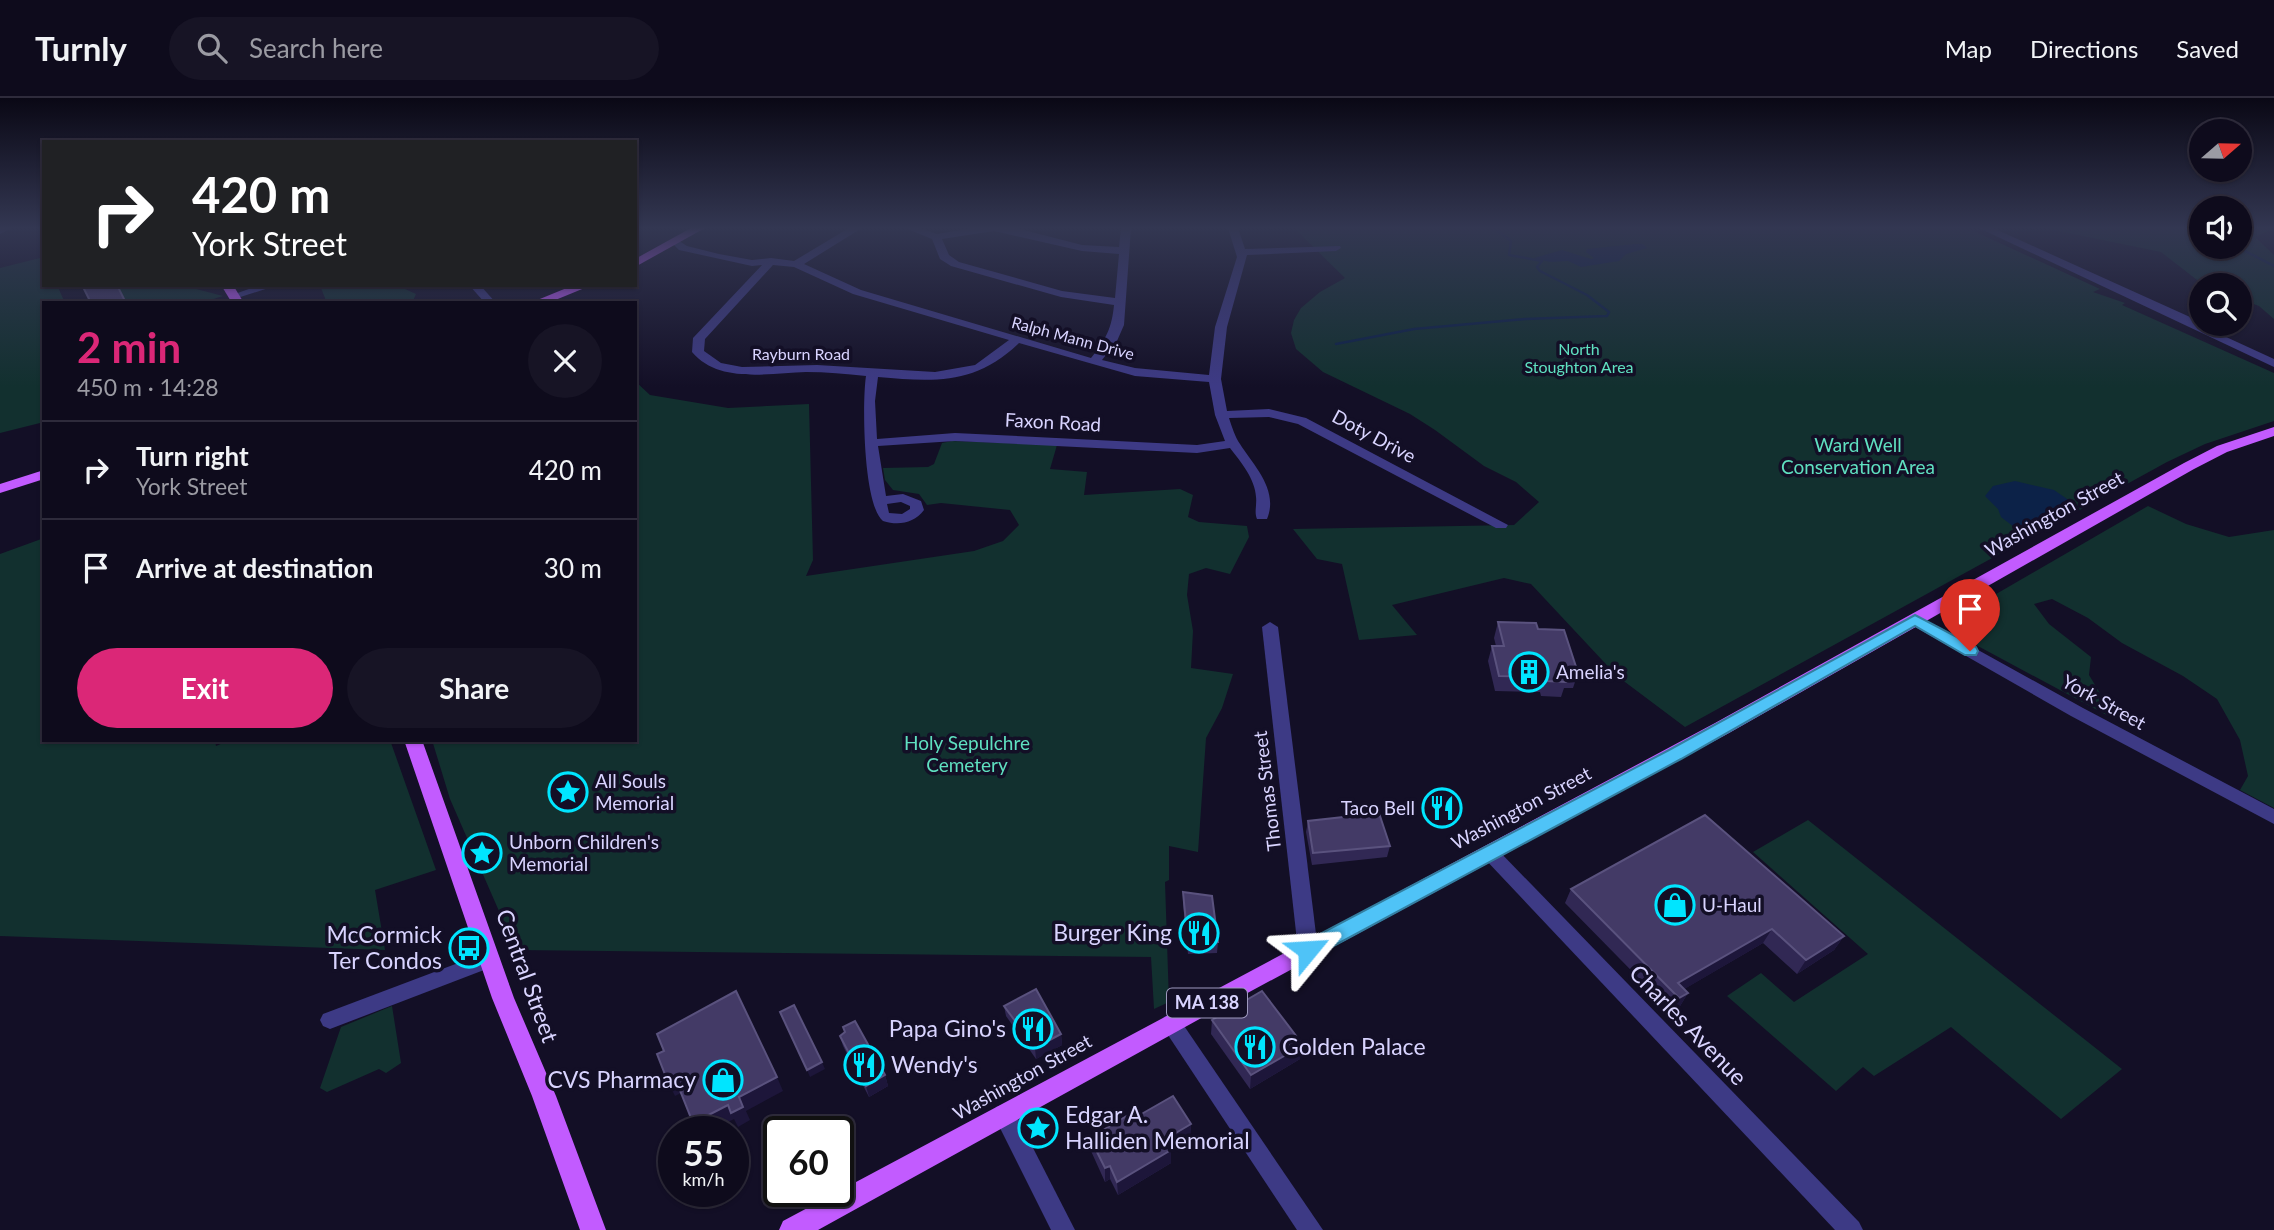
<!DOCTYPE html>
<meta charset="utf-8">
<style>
:root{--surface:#0e0b1c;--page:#171425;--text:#f1f3f6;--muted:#9b9ba3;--line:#2e2b3b;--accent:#db2777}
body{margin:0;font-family:Lato,sans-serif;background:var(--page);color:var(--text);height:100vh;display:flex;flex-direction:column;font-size:26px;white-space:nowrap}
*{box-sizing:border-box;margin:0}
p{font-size:23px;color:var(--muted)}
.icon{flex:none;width:38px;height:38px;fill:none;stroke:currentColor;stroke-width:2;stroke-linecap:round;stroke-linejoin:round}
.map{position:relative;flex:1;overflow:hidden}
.sheet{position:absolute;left:42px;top:203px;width:595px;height:441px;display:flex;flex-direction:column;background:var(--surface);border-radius:0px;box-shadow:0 2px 5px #0004,0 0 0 2px var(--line)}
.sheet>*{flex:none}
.banner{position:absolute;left:42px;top:42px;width:595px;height:147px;border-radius:0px;box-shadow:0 2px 5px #0004,0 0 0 2px var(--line);background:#202124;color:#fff;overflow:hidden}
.needle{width:46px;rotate:70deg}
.tools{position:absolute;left:2189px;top:21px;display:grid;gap:14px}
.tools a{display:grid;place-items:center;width:63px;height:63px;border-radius:50%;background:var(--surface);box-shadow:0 2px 5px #0004,0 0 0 2px var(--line);font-size:35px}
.speed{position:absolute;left:658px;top:1018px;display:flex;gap:14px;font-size:35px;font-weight:700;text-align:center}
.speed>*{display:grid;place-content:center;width:91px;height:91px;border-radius:50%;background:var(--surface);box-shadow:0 2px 5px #0004,0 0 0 2px var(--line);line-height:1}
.speed small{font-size:18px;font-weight:400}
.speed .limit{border:4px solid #111;border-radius:10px;background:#fff;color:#111}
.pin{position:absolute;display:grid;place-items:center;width:60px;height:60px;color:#fff;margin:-72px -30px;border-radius:50% 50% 50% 0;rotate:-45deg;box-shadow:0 0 7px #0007}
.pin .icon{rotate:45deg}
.me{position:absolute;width:77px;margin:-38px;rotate:63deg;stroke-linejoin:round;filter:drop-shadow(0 0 5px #0008)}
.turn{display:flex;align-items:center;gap:24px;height:147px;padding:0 35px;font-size:32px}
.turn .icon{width:91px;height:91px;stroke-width:2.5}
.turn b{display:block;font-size:49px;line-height:60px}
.round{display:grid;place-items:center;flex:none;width:74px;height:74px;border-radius:37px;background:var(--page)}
.headline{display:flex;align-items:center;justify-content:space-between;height:119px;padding:0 35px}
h1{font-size:42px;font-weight:700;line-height:52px;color:var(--accent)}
.cta{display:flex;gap:14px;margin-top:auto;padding:14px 35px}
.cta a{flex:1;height:80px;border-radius:42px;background:var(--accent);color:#fff;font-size:28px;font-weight:700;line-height:80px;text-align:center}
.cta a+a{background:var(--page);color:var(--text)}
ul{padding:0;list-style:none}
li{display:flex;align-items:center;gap:21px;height:98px;padding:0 35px;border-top:2px solid var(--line)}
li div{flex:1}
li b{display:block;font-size:26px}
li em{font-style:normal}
header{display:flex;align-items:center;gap:42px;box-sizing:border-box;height:98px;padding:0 35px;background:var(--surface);border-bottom:2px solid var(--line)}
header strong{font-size:33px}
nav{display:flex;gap:38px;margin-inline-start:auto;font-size:24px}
.search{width:490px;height:63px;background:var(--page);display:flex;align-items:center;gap:18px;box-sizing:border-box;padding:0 24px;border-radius:38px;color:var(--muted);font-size:26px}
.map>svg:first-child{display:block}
</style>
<header>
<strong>Turnly</strong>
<div class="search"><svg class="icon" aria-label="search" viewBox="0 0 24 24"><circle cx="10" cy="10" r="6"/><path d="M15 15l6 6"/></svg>Search here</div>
<nav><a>Map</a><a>Directions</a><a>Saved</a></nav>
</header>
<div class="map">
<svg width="2274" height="1132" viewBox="0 0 2274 1132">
<rect width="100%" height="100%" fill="#130f26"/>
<g fill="#12302f">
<path d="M1294,130H1967L2100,191L2093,194L2125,205L2122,207L2274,275V323L2205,346L2167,364L1685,629L1617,578L1531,486L1504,480L1392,507L1417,537L1359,542L1342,466L1317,461L1293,431L1514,427L1539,404L1516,384L1484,368L1435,332L1410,316L1323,274L1296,251L1291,235L1294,222L1301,210L1320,194L1345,180Z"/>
<path d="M2044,130H2201L2202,149H2240V130H2274L2255,139L2274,157V221L2259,208L2240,201V187L2201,185L2161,154Z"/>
<path d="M44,159V187H57L65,205H44V324L0,335V170Z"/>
<path d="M117,187H181L223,198L201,205H127Z"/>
<path d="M331,187H407L405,191L416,196L412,205H327L321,190Z"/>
<path d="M635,283L650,297L728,310L809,306L813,462L806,478L974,453L1003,443L1019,427L1010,412L941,405L927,407L919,396L893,392L885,382L883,370L928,369L934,366L942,345L952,343L1057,347L1050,371L1087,374L1084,397L1180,391L1193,397L1188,419L1199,424L1247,428L1249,439L1230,476L1206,470L1189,476L1187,497L1193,533L1191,570L1233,576L1222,610L1206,640L1198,754L1169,748V782L1165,784L1169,904L1154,911L1151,859L516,852L450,701L432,642H635Z"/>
<path d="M2148,408L2186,426L2229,439L2274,432V710L2240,692L2248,678L2240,642L2217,601L2183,578L2122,545L2088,520L2052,501L2034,506L2049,526L2091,559L2089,577L2112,615V620L1976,547C1966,537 1957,532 1960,517Z"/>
<path d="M44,440V642H215L216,648L230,642H390L436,772L375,792L385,852L0,838V456Z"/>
<path d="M1808,722L2122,971L2061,1021L1951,929L1874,978L1863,969L1836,993L1727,898L1761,875L1794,904L1868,856L1753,754Z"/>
<path d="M392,908L401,965L386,975L379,971L327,994L320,990L341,929Z"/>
</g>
<g fill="#0c2248">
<path d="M1635,146H1643L1647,150L1626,156L1619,163L1581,169L1568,163L1550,164L1534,160L1562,152L1591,161L1594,160L1586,154L1587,151Z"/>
<path d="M2015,383L2054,392L2070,403V411L2054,415L2053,423L2040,427L2038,431L2025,432L2014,429L2001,419L1998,411L1985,398L1993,388Z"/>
</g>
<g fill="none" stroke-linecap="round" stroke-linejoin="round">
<g stroke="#0c2248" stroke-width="2.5">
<path d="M2240,146L2245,153L2274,168"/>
<path d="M1336,246L1414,231L1525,221L1607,218L1609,214L1587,197L1540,173L1537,169L1542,163L1509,157L1511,143L1494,130"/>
</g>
<g fill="#3d3a85" fill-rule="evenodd">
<path d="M0,130H12L0,136Z"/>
<path d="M849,130H862L804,166L861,192L1091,260C1106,242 1112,229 1114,207L1061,199L951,168L940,161L932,141L905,130H920L937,136L972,130H1016L1082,147L1119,149L1121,130H1131L1124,227L1117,243L1102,262L1135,270L1209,277L1215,229L1237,159L1228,130H1238L1245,151L1340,148L1341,150L1336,153L1247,157L1227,229L1221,281L1227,313L1269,311L1306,320L1508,427L1506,430H1496L1298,326L1269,319L1229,320C1232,329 1235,339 1240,346C1254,368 1279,392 1267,421H1257C1254,414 1257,407 1256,399C1255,381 1241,364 1230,350L1197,355L955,343L878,348L886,398L903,396L921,403L924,412C914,425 899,428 883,423C863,407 862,304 866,278C846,276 826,274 806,274C769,275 719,286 692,254L693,240L762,167L752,168L679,152L671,144L676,141L687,148L719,156L752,162L771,160L794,163ZM994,133L1082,153L1119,156L1115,200L1062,193L959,164L949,157L942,141ZM773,167L794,169L853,196L1009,242L975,267L935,274L817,267L742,269L721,265L704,253L705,241ZM1019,245L1135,278L1209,284L1215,317L1225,343L1197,347L955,335L877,341L875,303L878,279C935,284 975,287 1019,245ZM901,404L910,408V411L902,416L889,415L887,406Z"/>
<path d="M1979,130H1993L2190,219L2200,227L2274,261V269Z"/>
<path d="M260,187H278L234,201L229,198Z"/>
<path d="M469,187H480L496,205H485Z"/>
<path d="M1915,517L2083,610L2274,711V726L2071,618L1910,526L1907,522Z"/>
<path d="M1270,524L1278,529L1318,852L1315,858L1308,860L1301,858L1298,852L1262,529Z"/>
<path d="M1490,748L1496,750L1859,1124L1863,1132H1835L1484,760L1481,755L1484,750Z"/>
<path d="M490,853L497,855L500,861L497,867L330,931L323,928L320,922L323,916Z"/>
<path d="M1171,916L1178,919L1323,1132H1297L1164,931L1161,925L1164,919Z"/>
<path d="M1004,1006L1012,1009L1075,1132H1051L993,1016L996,1009Z"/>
</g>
<g fill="#c25bff" fill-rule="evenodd">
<path d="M691,130H705L635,169V161Z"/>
<path d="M221,187H233L244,205H232Z"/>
<path d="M574,187H592L548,205H530Z"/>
<path d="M2274,329V338L2227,354L2194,371L1729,635L1205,918L818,1132H779L783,1123L1715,625L2184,365L2217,348Z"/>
<path d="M44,372V381L0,395V386Z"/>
<path d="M404,642H422L514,900L556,998L606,1132H580L532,998L492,900Z"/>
</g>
</g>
<g fill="#312854">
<path d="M1498,524L1538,531L1578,575L1573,590H1564L1561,599L1541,598L1540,594L1495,593L1488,563L1492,548H1496L1494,540Z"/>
<path d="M1308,723L1390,748L1387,759L1312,767L1306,734Z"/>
<path d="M1571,791L1844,838L1834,852L1797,876L1763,845L1684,891L1688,895L1680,908L1672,914L1565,805Z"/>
<path d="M1183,794L1218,844L1217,855L1188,856L1183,806Z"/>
<path d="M1004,908L1061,936L1062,947L1036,961L1006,918Z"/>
<path d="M1212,922L1300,961L1250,991L1211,936Z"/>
<path d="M843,929L885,977L888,988L869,999L843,948L840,938L845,934Z"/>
<path d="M1138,1018L1191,1026L1190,1039L1170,1051L1171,1065L1118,1097L1110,1081L1105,1084L1091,1053L1090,1040Z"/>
</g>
<g fill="#1d163a">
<path d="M1772,831L1763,845L1676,896L1678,885Z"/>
<path d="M1844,838L1834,852L1797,876L1806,862Z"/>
<path d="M1688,895L1680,908L1672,914L1679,900Z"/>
<path d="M1061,936L1062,947L1036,961L1035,950Z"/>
<path d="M1303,947L1300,961L1250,991L1251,977Z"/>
<path d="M822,964L825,971L810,979L807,972Z"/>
<path d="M885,977L888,988L869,999L866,988Z"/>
<path d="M777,979L783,993L746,1013L750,1022L738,1029L734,1021L708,1034H698L693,1025Z"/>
<path d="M675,980L683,994L675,998L668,984Z"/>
<path d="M1191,1026L1190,1039L1164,1055V1042Z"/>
<path d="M1171,1052V1065L1118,1097L1117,1084Z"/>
<path d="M1110,1068V1081L1105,1084V1070Z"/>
</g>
<g fill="#433a66" stroke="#5a527e" stroke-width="2">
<path d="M82,187H117L126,205H91Z"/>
<path d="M1498,524L1536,525L1538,531L1564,532L1578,575L1564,574L1566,584L1546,583L1545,579L1499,578L1492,548H1504Z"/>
<path d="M1379,715L1390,748L1313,755L1308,723Z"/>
<path d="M1705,717L1844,838L1806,862L1772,831L1678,885L1688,895L1679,900L1571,791Z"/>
<path d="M1183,794L1212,798L1218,844L1188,845Z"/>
<path d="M1036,891L1061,936L1035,950L1004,908Z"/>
<path d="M736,893L777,979L739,999L743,1009L731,1015L728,1007L693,1025L675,980L668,984L657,956L664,953L657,936Z"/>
<path d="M1262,893L1303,947L1251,977L1212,922Z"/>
<path d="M794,907L822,964L807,972L780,914Z"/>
<path d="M855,923L885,977L866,988L840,938L845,934L843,929Z"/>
<path d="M1173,998L1191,1026L1164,1042L1171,1052L1117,1084L1110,1068L1105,1070L1090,1040L1135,1013L1138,1018Z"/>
</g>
<linearGradient id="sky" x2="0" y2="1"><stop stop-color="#0a0815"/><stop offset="0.45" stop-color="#333752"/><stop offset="1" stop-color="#333752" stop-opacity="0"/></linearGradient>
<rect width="2274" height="289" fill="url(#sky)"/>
<path fill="#4fc3f7" stroke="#337fa1" stroke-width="2" d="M1915,517L1976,549L1978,553L1976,557H1965L1915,528L1681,661L1315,858L1308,861L1301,858L1298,852L1301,846L1669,652Z"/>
<defs>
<g id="building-ring" transform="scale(2.0125)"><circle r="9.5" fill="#130f26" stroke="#00e5ff" stroke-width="1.5"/><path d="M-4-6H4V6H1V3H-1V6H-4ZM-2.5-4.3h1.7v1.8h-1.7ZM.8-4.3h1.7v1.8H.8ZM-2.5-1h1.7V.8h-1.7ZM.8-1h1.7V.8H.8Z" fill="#00e5ff"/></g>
<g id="sight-ring" transform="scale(2.0125)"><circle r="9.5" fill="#130f26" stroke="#00e5ff" stroke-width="1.5"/><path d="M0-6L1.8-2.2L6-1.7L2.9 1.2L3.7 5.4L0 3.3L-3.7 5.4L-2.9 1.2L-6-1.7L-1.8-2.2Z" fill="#00e5ff"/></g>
<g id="restaurant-ring" transform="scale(2.0125)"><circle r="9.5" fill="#130f26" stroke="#00e5ff" stroke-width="1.5"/><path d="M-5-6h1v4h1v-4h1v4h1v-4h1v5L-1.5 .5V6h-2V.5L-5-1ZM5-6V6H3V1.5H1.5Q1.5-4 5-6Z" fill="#00e5ff"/></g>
<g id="shop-ring" transform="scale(2.0125)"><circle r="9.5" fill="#130f26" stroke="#00e5ff" stroke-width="1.5"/><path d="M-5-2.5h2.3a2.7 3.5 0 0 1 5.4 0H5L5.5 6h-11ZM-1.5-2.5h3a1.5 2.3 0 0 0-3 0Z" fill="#00e5ff"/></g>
<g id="bus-ring" transform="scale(2.0125)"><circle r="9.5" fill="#130f26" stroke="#00e5ff" stroke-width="1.5"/><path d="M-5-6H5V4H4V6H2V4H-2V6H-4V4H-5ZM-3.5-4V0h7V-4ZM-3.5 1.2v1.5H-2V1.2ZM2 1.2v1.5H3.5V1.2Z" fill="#00e5ff"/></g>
</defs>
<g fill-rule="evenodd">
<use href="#building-ring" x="1529" y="574"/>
<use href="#sight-ring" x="568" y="694"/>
<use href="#restaurant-ring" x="1442" y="710"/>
<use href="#sight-ring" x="482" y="755"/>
<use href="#shop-ring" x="1675" y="807"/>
<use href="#restaurant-ring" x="1199" y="835"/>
<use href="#bus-ring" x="469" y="850"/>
<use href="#restaurant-ring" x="1033" y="931"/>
<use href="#restaurant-ring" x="1255" y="949"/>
<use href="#restaurant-ring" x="864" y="967"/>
<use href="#shop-ring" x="723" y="982"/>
<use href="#sight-ring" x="1038" y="1030"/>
</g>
<g text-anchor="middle" stroke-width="7" stroke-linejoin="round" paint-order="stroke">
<g font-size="16" fill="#d9d4ff" stroke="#130f26">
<text transform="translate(1073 240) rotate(15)" y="6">Ralph Mann Drive</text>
<text x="801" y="262">Rayburn Road</text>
</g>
<g font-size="16" fill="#5fe0c0" stroke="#130f26">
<text x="1579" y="257">North<tspan x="1579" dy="18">Stoughton Area</tspan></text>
</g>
<rect fill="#130f26" stroke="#9e99be" stroke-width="2" x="1167" y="890.5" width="80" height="29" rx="5"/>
<g font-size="18" font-weight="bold" fill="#d9d4ff">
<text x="1207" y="911">MA 138</text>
</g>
<g font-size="19" fill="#d9d4ff" stroke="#130f26">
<text transform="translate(1053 324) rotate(3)" y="7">Faxon Road</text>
<text transform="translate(1374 338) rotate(28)" y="7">Doty Drive</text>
<text transform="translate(2054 416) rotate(-29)" y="7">Washington Street</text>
<text transform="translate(2104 604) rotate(29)" y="7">York Street</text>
<text transform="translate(1267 693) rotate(-97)" y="7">Thomas Street</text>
<text transform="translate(1521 710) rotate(-28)" y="7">Washington Street</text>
<text transform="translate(1022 979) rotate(-29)" y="7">Washington Street</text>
</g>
<g font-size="19" fill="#5fe0c0" stroke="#130f26">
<text x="1858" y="354">Ward Well<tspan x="1858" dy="22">Conservation Area</tspan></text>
<text x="967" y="652">Holy Sepulchre<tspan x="967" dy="22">Cemetery</tspan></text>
</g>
<g font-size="19" fill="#d9d4ff" stroke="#130f26" text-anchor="start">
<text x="1556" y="581">Amelia's</text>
<text x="595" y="690">All Souls<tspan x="595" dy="22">Memorial</tspan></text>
<text x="1415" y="717" text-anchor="end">Taco Bell</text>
<text x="509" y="751">Unborn Children's<tspan x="509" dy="22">Memorial</tspan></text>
<text x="1702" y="814">U-Haul</text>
</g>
<g font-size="23" fill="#d9d4ff" stroke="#130f26" text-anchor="end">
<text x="1172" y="843">Burger King</text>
<text x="442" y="845">McCormick<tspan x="442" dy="26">Ter Condos</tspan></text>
<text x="1006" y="939">Papa Gino's</text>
<text x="1282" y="957" text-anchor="start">Golden Palace</text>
<text x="891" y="975" text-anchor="start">Wendy's</text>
<text x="696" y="990">CVS Pharmacy</text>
<text x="1065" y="1025" text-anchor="start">Edgar A.<tspan x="1065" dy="26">Halliden Memorial</tspan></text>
</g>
<g font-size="23" fill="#d9d4ff" stroke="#130f26">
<text transform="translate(527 878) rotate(70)" y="8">Central Street</text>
<text transform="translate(1688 927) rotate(46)" y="8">Charles Avenue</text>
</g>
</g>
</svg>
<div class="tools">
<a><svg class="needle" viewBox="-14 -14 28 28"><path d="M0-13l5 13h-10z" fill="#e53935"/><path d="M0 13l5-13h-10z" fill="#9b9ba3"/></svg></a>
<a><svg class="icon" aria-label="sound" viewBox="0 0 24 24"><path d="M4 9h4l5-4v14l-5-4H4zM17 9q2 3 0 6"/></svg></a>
<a><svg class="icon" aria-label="search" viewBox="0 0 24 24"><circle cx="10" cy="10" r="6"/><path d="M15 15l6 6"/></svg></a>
</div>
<div class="speed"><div>55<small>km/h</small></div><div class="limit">60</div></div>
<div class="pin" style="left:1970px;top:553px;background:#d93025"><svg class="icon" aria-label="arrive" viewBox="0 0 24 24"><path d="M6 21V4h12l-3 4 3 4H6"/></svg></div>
<svg class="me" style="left:1308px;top:852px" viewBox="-20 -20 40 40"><path d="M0-17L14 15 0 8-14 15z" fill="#4fc3f7" stroke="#fff" stroke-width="4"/></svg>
<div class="banner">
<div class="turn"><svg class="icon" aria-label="right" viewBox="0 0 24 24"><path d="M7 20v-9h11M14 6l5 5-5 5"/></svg><div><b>420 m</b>York Street</div></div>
</div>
<section class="sheet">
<div class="headline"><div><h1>2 min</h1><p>450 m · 14:28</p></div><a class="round"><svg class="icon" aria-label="close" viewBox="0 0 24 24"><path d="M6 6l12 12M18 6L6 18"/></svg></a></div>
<ul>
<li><svg class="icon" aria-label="right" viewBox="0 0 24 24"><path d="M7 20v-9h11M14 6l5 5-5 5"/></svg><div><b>Turn right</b><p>York Street</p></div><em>420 m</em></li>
<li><svg class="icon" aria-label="arrive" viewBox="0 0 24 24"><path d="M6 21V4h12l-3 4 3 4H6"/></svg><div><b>Arrive at destination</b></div><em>30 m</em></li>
</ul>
<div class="cta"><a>Exit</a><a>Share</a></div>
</section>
</div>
